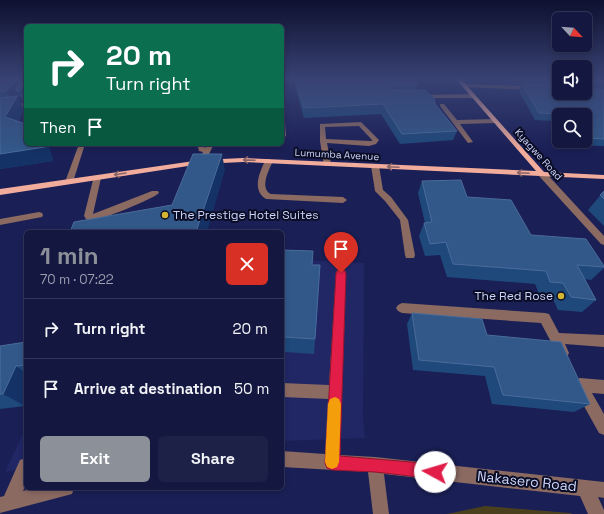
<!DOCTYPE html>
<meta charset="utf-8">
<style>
:root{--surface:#141740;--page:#1d2047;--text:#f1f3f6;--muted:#9d9fb1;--line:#333659;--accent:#8c9099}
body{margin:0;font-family:"Space Grotesk",sans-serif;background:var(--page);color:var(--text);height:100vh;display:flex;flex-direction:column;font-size:15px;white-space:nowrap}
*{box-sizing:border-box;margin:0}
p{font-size:13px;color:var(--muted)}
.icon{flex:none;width:22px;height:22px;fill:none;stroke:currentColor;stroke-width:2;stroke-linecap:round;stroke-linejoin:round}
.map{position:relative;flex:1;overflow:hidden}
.panel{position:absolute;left:24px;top:230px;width:260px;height:260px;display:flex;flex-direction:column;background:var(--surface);border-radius:6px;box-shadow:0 2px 6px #0003,0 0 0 1px var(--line)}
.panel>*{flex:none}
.top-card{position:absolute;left:24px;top:24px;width:260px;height:122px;border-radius:6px;box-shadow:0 2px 6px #0003,0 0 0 1px var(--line);background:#0b6e4f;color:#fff;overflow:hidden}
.needle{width:26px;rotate:116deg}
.fabs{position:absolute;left:552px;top:12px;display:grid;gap:8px}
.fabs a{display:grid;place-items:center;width:40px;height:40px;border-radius:6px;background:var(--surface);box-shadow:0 2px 6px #0003,0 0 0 1px var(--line);font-size:20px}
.pin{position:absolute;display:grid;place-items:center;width:34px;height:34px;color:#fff;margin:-41px -17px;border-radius:50% 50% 50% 0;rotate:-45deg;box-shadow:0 0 4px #0007}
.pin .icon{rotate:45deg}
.me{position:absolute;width:44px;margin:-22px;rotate:276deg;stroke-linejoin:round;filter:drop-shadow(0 0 3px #0008)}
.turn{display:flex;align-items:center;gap:14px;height:84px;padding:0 16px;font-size:18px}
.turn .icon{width:52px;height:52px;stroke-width:2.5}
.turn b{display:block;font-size:28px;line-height:34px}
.then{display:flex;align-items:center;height:38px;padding:0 16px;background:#0003;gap:8px;font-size:15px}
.round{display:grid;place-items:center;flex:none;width:42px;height:42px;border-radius:6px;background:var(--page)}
.headline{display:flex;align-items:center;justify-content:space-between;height:68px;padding:0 16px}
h1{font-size:24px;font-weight:800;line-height:30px;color:var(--accent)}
.button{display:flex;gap:8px;margin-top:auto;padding:8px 16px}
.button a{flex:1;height:46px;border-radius:6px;background:var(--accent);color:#fff;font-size:16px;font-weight:800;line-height:46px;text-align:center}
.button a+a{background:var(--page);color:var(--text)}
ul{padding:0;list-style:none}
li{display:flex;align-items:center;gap:12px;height:60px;padding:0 16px;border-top:1px solid var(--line)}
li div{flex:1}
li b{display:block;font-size:15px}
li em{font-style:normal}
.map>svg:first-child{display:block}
</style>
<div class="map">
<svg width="604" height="514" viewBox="0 0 604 514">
<rect width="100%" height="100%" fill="#1a1f56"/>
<g fill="#212765">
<path d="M282,259L364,263L363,417L365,438L282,441Z"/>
<path d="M26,427V468L5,472Z"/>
</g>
<path fill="#4a401e" d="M485,506L570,513L573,514H447Z"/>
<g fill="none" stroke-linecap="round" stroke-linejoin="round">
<g fill="#8b6a62" fill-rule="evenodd">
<path d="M464,84L559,87V91L462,87L461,86Z"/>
<path d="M419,95L473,94L476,96L473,98H417L416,97Z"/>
<path d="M26,103V107L0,110V106Z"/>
<path d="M440,104H444L457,120L495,119L498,121L495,123L460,124L473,142L468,143L440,106Z"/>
<path d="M282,120L285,122L286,136L283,138Z"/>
<path d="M361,122L379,140L376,144L369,146L327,143L331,164L327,166H324L320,141V124ZM359,126L372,140V141L326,139L325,127Z"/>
<path d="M79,144H85L73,182L69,184H66L65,182Z"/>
<path d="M197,144H203L205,148L208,144H214L204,164H198L197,162L203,152L199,151Z"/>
<path d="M266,159H269L273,161C269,170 259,188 271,194L343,197L347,200L343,203L266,199C251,190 260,171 266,159Z"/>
<path d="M372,164H375L379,166L383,190L391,197L408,220L415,255L414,258H406L405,255L400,220L385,201L375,191L371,166Z"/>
<path d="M539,172H545L604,236V245L601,244L539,176Z"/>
<path d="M94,176H97L101,178L93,214L152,191H158L159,193C153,199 101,220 91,221C87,221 86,219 84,216Z"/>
<path d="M39,212L42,213L43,215L42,217L0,225V219Z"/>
<path d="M341,269L345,270L346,273L340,455L375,457L604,482V498L598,497L604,510V514H588L580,496L384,474L389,514H373L368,472L282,467V451L325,454L328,399L282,397V383L329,385L336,273L337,270Z"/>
<path d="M402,303L545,313L549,314L559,333L604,335V347L565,344L569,353L567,357L563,359L559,357L541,323L402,313L398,311L396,308L398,305Z"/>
<path d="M580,378L604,380V394L592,393L604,414V435L599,433L575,390L573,385L575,380Z"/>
<path d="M26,458V484L23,491L34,488H74L72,494L0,513V497L4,496L20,460Z"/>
</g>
<path fill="#f1ac9c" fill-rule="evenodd" d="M456,79H461L544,172L604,175V179L243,162L201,164L0,195V189L201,160L243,158L536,171Z"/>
</g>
<g fill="#1f497b">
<path d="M0,79H26V102H24L20,96L18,98L24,109L18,122L26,144H48L53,161L0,169Z"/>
<path d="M295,79H365L367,82H368V79H412L418,84L416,90L435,104L457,131L453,140L400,144L381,114L304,118L295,87Z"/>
<path d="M513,79H559V93L585,79H604V146L573,145L569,141H585V115H559V129L552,121L535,120L519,91L522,84L555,86L516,84Z"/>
<path d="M422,181L467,197L531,235L604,266V268L591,280L585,279L596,300L582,312L558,310L551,295L539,294L535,284L447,277L440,255L425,256L419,236L424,223H425L418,193Z"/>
<path d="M604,191V226L588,210Z"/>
<path d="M282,250L313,251L312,265H320L314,354L285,352L283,367H282Z"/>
<path d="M412,313L487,335L590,404L574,412L492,404L485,376L413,370L407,324Z"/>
<path d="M26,342V403L25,406L0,409V346Z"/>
</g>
<g fill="#153267">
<path d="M17,80L22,88L26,80V100L20,91L16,90L20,96L18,98L24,109L13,130L5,117L13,103L6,91Z"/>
<path d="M396,85L394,94L390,96L392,87Z"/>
<path d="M44,144H48L53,161L0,169V154Z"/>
<path d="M222,154L225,170L207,232H196Z"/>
<path d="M284,337L285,352L283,367L282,351Z"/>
<path d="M16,366L26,373V403L25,406L3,394Z"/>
</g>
<g fill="#325889" stroke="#4a6c9a">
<path d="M0,79H26V80L20,91L16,90L20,82L17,80L6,91L0,92Z"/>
<path d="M295,79H365L367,82H371L374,79H412L418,84L396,85L392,87V89L394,90H425L434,98L435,104L457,131L402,134L383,104L304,108Z"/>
<path d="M585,79H604V83L589,82L586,88L604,90V139L585,138V115H559V118L556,114L539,113L522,84L559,86V93H585Z"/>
<path d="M17,96L5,117L26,124V144H44L45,147L0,154V98Z"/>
<path d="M193,154H222L196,232H70L74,222L172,205Z"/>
<path d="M461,180L467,197L511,200L531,235L586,239L604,266V267L577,265L596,300L571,297L563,283L550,282L546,271L453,264L446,242L430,244L424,223L432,222L422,181Z"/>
<path d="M604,191V199L600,195Z"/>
<path d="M282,250L313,251L312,265H320L315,339L284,337L282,351Z"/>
<path d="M412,313L482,319L487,335L561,342L590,404L503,395L494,367L419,360Z"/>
<path d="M26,342V365L16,366L3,394H0V346Z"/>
</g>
<defs><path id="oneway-shaft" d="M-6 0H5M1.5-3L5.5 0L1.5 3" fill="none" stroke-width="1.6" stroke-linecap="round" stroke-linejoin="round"/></defs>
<g stroke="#896466">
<use href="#oneway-shaft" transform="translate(249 160) rotate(-178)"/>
<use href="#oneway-shaft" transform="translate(393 167) rotate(-177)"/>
<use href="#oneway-shaft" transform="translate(523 173) rotate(-177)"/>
<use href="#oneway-shaft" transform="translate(120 174) rotate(171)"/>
</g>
<linearGradient id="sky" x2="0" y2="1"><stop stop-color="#0e112f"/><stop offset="0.52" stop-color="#384273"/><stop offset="1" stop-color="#384273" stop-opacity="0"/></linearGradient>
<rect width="604" height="151" fill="url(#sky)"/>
<path fill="#e11d48" stroke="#92132f" d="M341,269L344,270L346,273L340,456L435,464L440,466L442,472L440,477L435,479L375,472L332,470L327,468L325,463L336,273L338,270Z"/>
<path fill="#f59e0b" d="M335,397L339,399L341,404L339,462L337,467L332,469L327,467L325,462L328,404L330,399Z"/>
<g fill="#d5b534" stroke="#0a0d25" stroke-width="1.5">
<circle cx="165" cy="215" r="4"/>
<circle cx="561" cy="296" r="4"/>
</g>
<g text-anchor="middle" stroke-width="4" stroke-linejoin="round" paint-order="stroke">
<g font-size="10" fill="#ccd4f8" stroke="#0a0d25">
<text transform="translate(337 154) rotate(3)" y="4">Lumumba Avenue</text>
<text transform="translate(539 154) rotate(48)" y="4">Kyagwe Road</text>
</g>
<g font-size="12" fill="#ccd4f8" stroke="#0a0d25" text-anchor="start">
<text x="173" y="219">The Prestige Hotel Suites</text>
<text x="553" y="300" text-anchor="end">The Red Rose</text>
</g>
<g font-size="14" fill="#ccd4f8" stroke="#0a0d25">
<text transform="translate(527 481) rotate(6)" y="5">Nakasero Road</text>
</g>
</g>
</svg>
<div class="fabs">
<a><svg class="needle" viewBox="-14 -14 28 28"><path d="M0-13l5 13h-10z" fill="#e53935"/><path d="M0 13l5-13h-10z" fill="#9d9fb1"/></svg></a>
<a><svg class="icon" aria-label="sound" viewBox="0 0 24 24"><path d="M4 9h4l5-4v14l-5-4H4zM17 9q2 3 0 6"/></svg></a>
<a><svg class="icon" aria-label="search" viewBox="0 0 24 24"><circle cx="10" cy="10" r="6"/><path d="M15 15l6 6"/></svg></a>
</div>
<div class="pin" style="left:341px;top:273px;background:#d93025"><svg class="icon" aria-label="arrive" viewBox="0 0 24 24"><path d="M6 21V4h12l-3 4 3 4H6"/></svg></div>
<svg class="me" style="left:435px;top:472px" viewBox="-20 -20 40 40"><circle r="19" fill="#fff"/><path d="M0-13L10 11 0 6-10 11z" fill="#e11d48"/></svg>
<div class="top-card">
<div class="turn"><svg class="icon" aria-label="right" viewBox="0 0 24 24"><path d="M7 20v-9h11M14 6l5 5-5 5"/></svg><div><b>20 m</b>Turn right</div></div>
<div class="then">Then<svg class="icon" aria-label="arrive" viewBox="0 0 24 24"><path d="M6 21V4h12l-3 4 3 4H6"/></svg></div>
</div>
<section class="panel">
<div class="headline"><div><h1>1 min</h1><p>70 m · 07:22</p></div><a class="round" style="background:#d93025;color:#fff"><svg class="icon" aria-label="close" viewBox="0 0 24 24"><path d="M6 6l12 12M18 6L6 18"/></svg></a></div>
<ul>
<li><svg class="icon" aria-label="right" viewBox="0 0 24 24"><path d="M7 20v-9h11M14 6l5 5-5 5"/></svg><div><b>Turn right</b></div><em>20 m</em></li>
<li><svg class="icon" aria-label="arrive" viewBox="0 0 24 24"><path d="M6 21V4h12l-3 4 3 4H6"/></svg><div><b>Arrive at destination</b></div><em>50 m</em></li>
</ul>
<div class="button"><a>Exit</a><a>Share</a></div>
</section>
</div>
